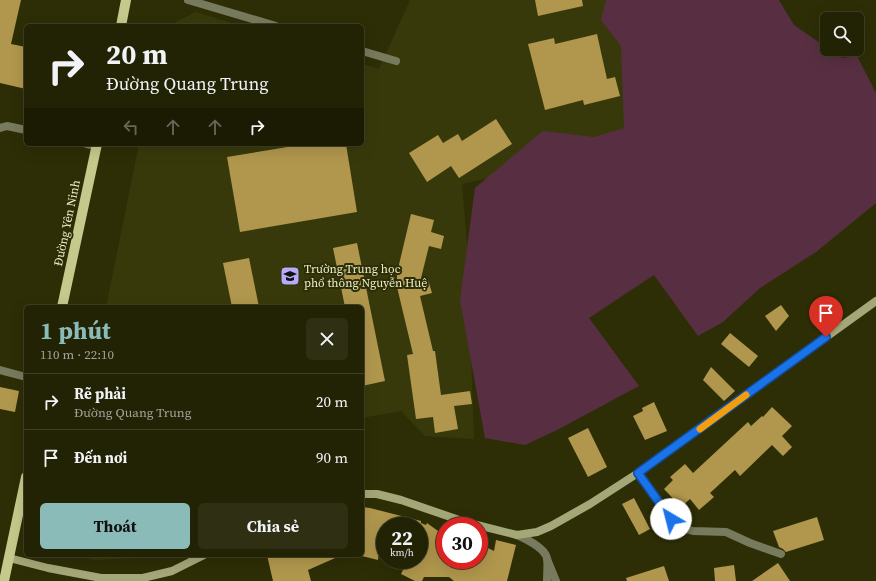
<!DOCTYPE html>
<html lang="vi">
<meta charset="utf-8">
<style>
:root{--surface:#222204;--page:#2e2f13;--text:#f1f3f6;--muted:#a2a49a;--line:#3f3f26;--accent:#8bbbb9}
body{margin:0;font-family:"Source Serif 4",serif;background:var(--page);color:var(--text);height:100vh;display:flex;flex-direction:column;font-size:15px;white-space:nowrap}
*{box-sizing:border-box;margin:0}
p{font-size:13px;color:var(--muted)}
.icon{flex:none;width:22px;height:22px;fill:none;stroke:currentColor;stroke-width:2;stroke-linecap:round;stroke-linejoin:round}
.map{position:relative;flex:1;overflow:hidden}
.sheet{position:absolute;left:24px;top:305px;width:340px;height:252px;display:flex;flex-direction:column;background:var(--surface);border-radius:6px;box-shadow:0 4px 16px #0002,0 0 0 1px var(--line)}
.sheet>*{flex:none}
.guide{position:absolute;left:24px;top:24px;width:340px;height:122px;border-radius:6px;box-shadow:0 4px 16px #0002,0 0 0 1px var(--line);background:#222204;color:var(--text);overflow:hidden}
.buttons{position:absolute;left:820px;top:12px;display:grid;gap:8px}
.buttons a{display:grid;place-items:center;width:44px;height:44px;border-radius:6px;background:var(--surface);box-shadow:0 4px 16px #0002,0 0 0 1px var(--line);font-size:20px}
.speed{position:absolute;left:376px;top:517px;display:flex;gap:8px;font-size:20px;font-weight:700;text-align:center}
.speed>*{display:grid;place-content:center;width:52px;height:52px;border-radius:50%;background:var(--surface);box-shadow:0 4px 16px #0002,0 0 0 1px var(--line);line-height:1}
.speed small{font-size:10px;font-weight:400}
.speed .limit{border:6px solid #d22;background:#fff;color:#111}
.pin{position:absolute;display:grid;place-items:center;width:34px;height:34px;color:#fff;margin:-41px -17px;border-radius:50% 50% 50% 0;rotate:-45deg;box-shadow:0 0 4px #0007}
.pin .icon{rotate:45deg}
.me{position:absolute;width:44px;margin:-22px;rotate:323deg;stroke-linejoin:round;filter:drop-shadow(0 0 3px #0008)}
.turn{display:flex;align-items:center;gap:14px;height:84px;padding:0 16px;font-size:18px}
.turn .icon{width:52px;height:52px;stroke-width:2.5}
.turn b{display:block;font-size:28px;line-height:34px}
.lanes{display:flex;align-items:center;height:38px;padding:0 16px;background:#0003;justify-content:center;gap:20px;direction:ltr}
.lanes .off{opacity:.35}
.round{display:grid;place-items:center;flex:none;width:42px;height:42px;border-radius:6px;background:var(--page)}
.head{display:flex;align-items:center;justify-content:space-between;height:68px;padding:0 16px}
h1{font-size:24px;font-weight:700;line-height:30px;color:var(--accent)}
.cta{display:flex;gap:8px;margin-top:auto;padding:8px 16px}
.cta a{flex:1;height:46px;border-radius:6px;background:var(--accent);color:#111;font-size:16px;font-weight:700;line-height:46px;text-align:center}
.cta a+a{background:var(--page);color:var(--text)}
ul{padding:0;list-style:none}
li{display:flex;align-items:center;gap:12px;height:56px;padding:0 16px;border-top:1px solid var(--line)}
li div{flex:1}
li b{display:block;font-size:15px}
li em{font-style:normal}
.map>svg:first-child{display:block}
</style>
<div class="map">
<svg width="876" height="581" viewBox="0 0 876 581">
<rect width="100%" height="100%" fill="#2d2e06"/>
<g fill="#38390b">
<path d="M410,0H621L640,143L462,184L467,244L474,439L425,436L401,411L362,418V307H106L139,144H362V64L379,69Z"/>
<path d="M196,12L241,26H168Z"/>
<path d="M74,555H147L137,558L94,560Z"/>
</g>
<path fill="#582f42" d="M606,0H779L794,25L827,48V49H828L842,58L857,56L876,93V203L816,252L760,288L723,322L698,336L654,275L589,318L639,386L557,430L525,445L485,438L460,300L475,188L543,131L594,137L624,128L621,46L601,20Z"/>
<g fill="#b0974d">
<path d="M0,0H21L11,44L26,47V89L0,83Z"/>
<path d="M535,0H582L583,6L538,16Z"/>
<path d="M597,34L607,79L615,77L620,96L584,105L583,100L545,110L528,44L554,38L555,44Z"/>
<path d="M496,119L512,144L459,178L451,166L427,182L409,153L438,135L443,143L458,134L462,141Z"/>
<path d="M306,144H346L357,212L240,232L227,157Z"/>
<path d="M411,214L434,220L431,232L444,236L441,249L429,246L420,282L428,280L432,293L420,296L433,351H435L441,395L470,391L472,404L454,406L458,429L435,433L433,417L416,419L407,355L413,354L397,287V273Z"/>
<path d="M357,243L385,381L362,386V307H345L333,248Z"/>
<path d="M249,258L259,307H232L223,263Z"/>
<path d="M781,305L789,316L776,331L765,316Z"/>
<path d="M730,333L758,356L749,367L721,344Z"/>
<path d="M711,367L735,391L724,401L703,380Z"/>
<path d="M0,387L19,391L15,412L0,409Z"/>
<path d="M654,402L667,431L645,440L633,416L643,411L642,408Z"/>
<path d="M772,407L792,426L782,436L792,447L783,456L772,445L740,476L735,470L710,493L714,497L699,510L690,499L681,507L664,489L673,480L670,477L685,464L693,473L748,422L751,426L762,416L763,417Z"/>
<path d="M588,428L607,467L588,477L568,438Z"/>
<path d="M634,498L650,529L639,535L622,504Z"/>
<path d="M362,507L370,508L421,521V523L426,525L427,523L445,536V560H479V549L480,544L494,551L496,540L516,545L507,581H454L449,577H424L422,581H415L401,574L408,560H419V526H381L378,560L362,556Z"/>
<path d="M817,517L824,540L786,552L783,549L779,547L773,531Z"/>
<path d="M267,555H342L308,570L311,581H273Z"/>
<path d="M778,563L790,581H752Z"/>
<path d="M734,565L736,581H715L714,568Z"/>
<path d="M664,566L669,581H627L626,578Z"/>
</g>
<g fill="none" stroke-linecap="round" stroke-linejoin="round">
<path stroke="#787a5d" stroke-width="8" d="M547,559L556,581"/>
<g stroke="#787a5d" stroke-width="8">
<path d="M188,0L276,26"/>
<path d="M362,51L396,61"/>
<path d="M0,128L7,126L26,130"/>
<path d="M87,144L96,146"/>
<path d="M0,370L26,377"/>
<path d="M638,473L671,519L682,528L693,531L726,532L750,543L781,554"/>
<path d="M517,535C526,539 544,547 547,558C548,564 547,575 547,581"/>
</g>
<g stroke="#a4a777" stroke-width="8">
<path d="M362,494H377L401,500L465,522L517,535L537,532L551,526L590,504L638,473L876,301"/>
<path d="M9,558L48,568L101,578H143L172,571L204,555"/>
</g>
<g stroke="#c5c98b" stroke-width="10">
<path d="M121,26L126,0"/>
<path d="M62,307L97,144"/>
<path d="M4,581L26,477"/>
</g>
</g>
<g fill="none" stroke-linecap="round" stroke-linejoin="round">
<g stroke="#114b97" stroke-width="10">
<path id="route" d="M671,519L638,473L826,337"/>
</g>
<use href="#route" stroke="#1a73e8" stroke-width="7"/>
<path stroke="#f59e0b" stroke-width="7" d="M700,429L746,395"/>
</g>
<defs>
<g id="school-square" transform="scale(1)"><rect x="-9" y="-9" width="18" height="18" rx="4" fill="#b7abf8" stroke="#2d2e06"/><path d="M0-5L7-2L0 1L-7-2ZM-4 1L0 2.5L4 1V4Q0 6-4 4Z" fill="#111"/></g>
</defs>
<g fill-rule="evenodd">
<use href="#school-square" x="290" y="276"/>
</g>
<g text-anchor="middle" stroke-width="4" stroke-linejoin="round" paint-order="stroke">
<g font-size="12" fill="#ebeeca" stroke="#2d2e06">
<text transform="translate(67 223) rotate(-78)" y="4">Đường Yên Ninh</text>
</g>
<g font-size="12" fill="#ebeeca" stroke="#2d2e06" text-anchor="start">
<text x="304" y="273">Trường Trung học<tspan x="304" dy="14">phổ thông Nguyễn Huệ</tspan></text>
</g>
</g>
</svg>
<div class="buttons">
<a><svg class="icon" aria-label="search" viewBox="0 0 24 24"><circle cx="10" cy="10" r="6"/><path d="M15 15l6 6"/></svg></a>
</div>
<div class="speed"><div>22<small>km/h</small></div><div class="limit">30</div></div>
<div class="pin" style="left:826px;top:337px;background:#d93025"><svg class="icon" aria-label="arrive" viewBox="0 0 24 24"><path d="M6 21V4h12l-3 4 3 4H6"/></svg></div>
<svg class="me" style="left:671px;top:519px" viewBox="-20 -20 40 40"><circle r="19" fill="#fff"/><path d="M0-13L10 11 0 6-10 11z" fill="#1a73e8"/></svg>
<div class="guide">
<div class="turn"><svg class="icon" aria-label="right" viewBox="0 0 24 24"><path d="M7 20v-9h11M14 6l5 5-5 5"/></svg><div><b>20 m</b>Đường Quang Trung</div></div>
<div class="lanes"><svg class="icon off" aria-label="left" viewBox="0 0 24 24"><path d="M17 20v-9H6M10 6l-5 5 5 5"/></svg><svg class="icon off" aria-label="ahead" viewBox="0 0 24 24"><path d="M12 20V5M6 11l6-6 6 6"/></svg><svg class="icon off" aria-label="ahead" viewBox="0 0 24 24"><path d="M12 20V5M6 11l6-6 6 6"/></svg><svg class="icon" aria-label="right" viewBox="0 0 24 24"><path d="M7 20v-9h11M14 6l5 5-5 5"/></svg></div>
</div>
<section class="sheet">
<div class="head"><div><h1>1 phút</h1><p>110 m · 22:10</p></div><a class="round"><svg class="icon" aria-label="close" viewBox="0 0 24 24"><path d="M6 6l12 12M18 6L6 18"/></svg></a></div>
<ul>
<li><svg class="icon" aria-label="right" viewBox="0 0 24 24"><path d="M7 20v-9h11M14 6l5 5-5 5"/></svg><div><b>Rẽ phải</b><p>Đường Quang Trung</p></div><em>20 m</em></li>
<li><svg class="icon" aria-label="arrive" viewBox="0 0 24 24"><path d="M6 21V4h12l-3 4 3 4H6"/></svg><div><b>Đến nơi</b></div><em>90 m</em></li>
</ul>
<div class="cta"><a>Thoát</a><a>Chia sẻ</a></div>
</section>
</div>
